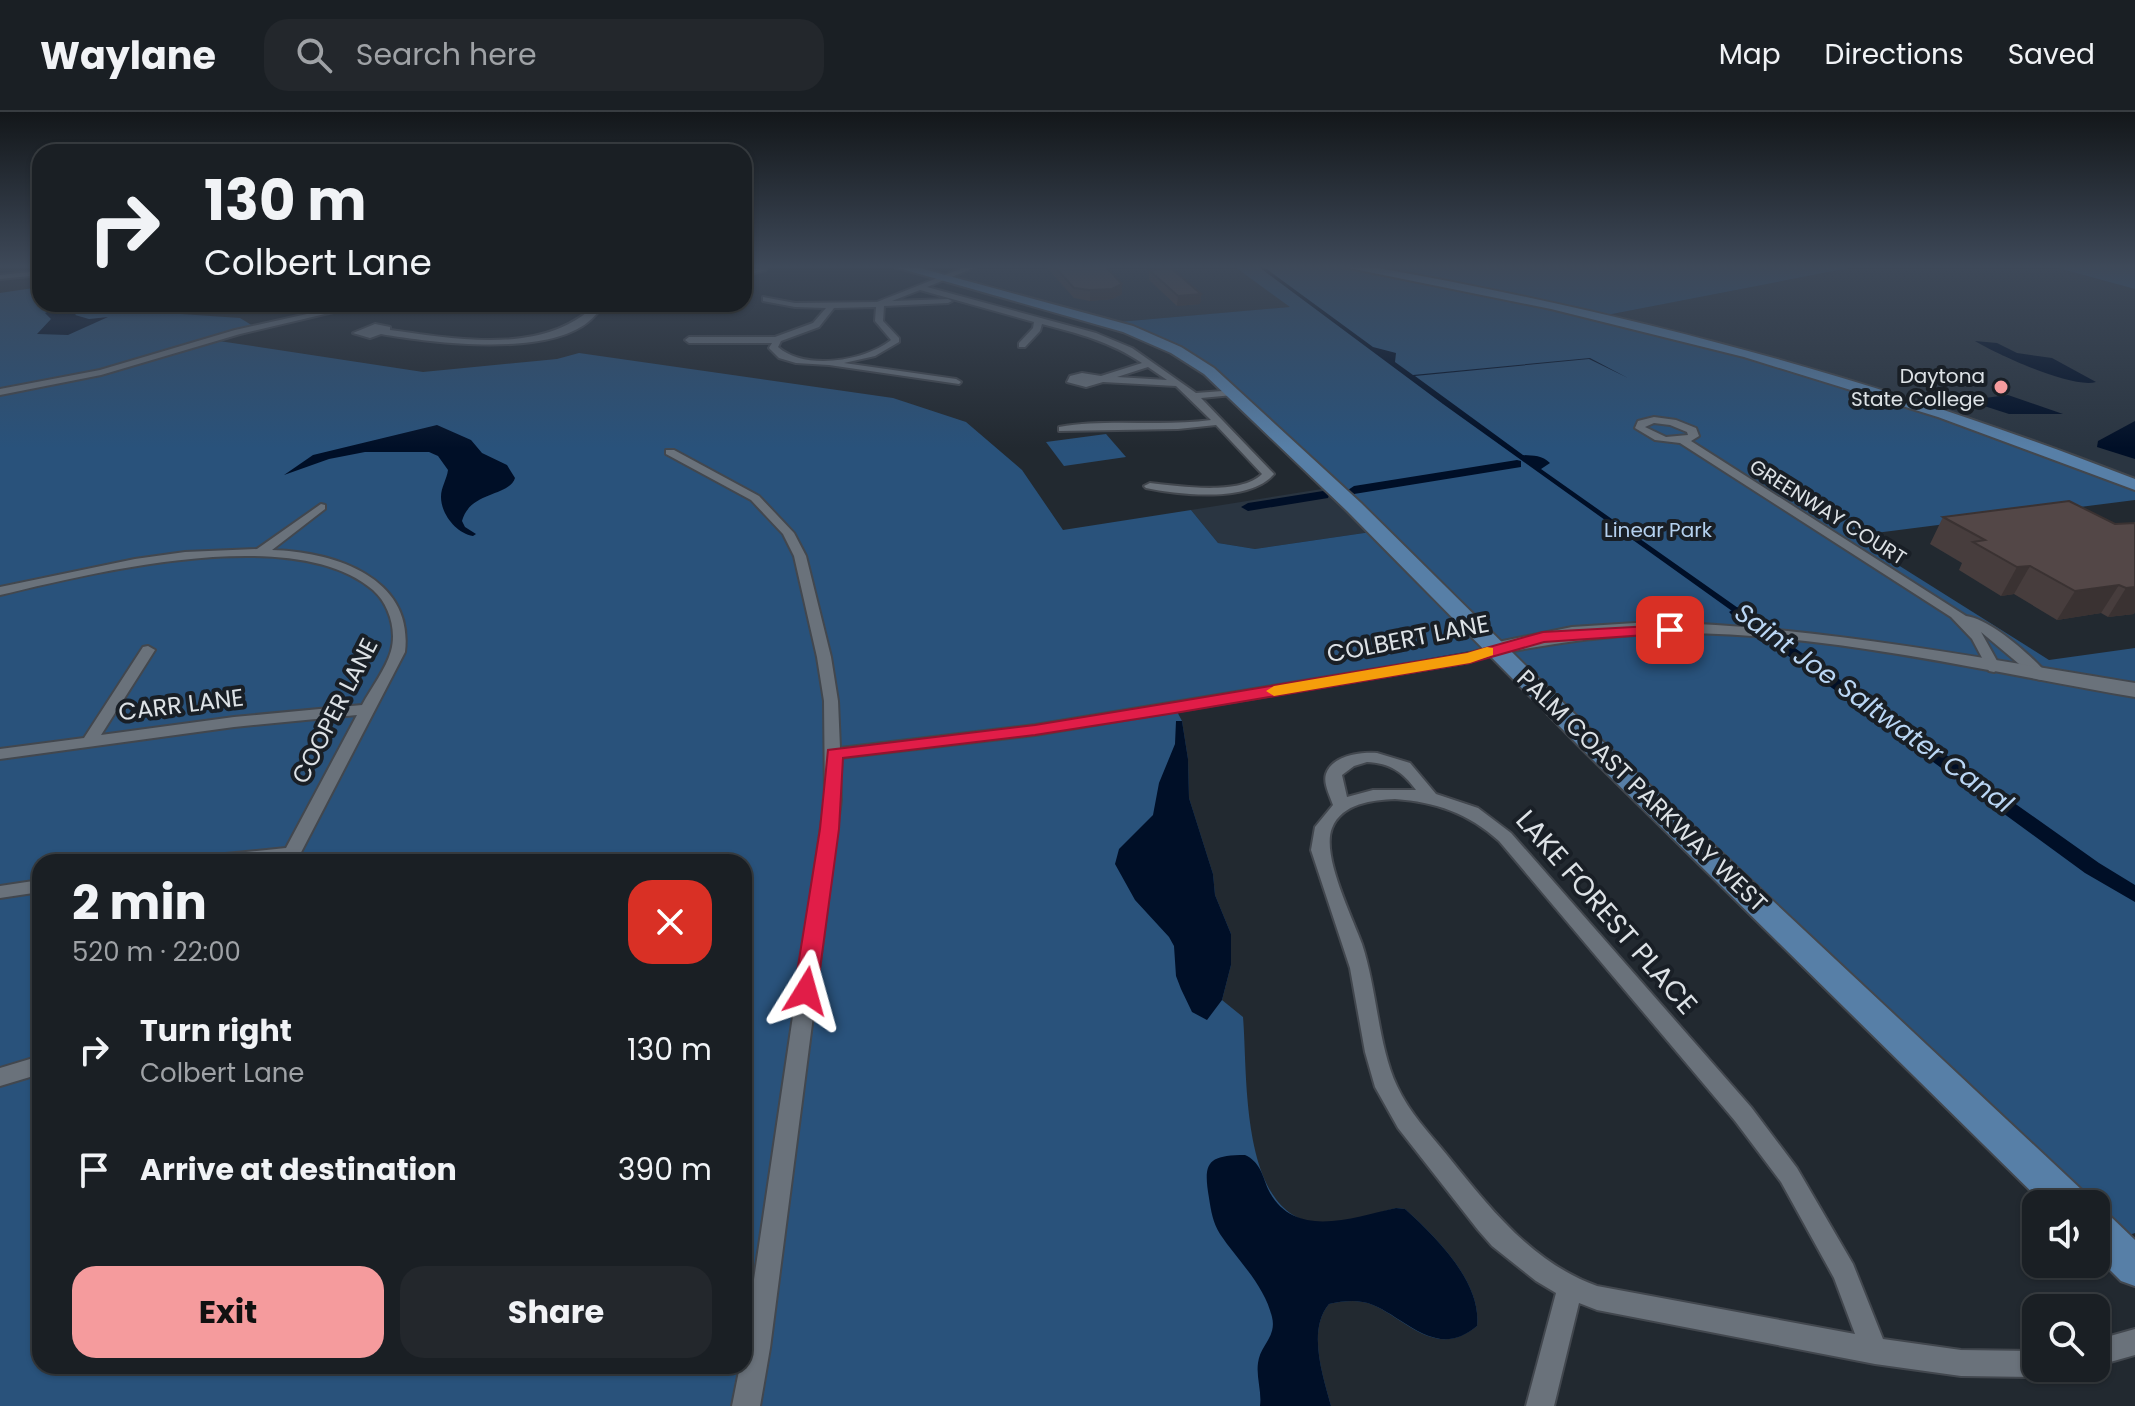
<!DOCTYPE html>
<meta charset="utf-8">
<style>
:root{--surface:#1a1f24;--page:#23272c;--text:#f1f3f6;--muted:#9fa2a6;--line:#383d41;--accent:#f59b9d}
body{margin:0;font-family:Poppins,sans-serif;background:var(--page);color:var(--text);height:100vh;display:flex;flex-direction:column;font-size:30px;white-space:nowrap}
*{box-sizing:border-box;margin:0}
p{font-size:26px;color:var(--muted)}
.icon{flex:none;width:44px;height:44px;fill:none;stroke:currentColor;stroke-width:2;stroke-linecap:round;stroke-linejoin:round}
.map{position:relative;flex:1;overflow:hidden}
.details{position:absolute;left:32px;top:742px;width:720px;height:520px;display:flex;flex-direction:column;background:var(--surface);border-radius:24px;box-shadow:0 2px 6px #0004,0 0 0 2px var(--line)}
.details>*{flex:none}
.guide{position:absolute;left:32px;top:32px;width:720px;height:168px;border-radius:24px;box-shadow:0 2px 6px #0004,0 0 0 2px var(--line);background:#1a1f24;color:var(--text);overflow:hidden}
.tools{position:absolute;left:2022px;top:1078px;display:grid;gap:16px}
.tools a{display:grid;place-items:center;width:88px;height:88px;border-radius:16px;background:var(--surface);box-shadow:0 2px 6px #0004,0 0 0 2px var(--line);font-size:40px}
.pin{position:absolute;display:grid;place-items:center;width:68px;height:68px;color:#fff;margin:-34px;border-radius:16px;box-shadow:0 4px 12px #0006}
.me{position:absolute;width:88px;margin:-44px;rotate:8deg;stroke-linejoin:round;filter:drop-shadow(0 0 6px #0008)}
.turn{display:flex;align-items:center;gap:28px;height:168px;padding:0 40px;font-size:36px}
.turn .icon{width:104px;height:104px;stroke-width:2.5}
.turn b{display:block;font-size:56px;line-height:68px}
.round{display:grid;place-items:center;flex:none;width:84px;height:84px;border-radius:24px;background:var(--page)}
.overview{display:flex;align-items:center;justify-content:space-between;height:136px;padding:0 40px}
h1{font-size:48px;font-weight:700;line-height:60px}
.button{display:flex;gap:16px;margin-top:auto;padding:16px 40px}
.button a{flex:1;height:92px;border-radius:24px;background:var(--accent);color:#111;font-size:32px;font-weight:700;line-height:92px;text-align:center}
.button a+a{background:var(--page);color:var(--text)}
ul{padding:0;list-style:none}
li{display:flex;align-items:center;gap:24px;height:120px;padding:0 40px}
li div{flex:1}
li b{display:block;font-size:30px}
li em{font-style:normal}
header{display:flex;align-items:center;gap:48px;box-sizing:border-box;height:112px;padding:0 40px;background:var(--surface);border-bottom:2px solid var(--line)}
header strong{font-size:38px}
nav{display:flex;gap:44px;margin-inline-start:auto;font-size:28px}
.search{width:560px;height:72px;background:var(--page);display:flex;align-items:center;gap:20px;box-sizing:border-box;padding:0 28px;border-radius:24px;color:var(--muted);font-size:30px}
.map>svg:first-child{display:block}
</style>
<header>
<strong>Waylane</strong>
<div class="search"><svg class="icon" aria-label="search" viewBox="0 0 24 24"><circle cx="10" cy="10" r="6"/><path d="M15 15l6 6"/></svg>Search here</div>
<nav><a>Map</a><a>Directions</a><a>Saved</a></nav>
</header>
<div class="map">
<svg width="2135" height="1294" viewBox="0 0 2135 1294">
<rect width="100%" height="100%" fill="#222930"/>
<g fill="#2a3541">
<path d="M969,155H1235L1292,195L1118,210L991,173L946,165Z"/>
<path d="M1854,155H2054L2135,177V369L1933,296L1801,254L1698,224L1607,203Z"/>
<path d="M1328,376L1371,420L1255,437L1218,431L1191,398Z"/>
</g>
<g fill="#29527b" fill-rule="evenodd">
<path d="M1235,155H1339L1639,213L1908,292L2135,378V388L1852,424L2049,548L2135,536V1121L2120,1126L2096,1104V1092H2084L1588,621L1340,374L1162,227L1118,210L1290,195Z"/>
<path d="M1357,155H1854L1607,203L1519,183Z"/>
<path d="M2054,155H2135V177Z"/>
<path d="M40,175V192H187L181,202L240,206L258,217L219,229L423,260L557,247L579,241L893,286L966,310L1022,358L1063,418L1191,398L1218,431L1255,437L1371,420L1487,536L1173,592L1182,609L1188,647L1189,686L1213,762L1215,783L1231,822V853L1222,888L1243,905C1248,962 1239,1104 1318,1111C1343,1113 1372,1102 1396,1096L1405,1097C1435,1124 1482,1170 1477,1214C1436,1248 1406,1207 1373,1193C1358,1187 1344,1189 1329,1192C1307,1218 1323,1264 1331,1294H0V181ZM40,750H744V1254H40Z"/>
<path d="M1106,322L1126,345L1064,354L1046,330Z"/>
</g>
<g fill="#000f27">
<path d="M1259,155H1264L1373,235L1396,241L1395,250L1413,263L1590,246L1628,266L1589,247L1415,264L1523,343C1533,344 1542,343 1550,351L1541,357L1765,515L1753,514L1443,292Z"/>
<path d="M47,192H104L81,197L75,203L89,207L108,205L68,223L37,222L51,207L45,201L57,196Z"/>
<path d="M1975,229L1997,231L2017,241L2052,246L2096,270C2071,277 1995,241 1975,229Z"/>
<path d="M1951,281L1977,287L2008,283L2063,302H2009L1947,282Z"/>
<path d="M2135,309V347L2097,335L2098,329Z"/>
<path d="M437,313L471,328L482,341L507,353L515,366C509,385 470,379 462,409L465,415L476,422L473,424C456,421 441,402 441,385C441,375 447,367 448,358L438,344L429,340H365L329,347L284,363L313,343Z"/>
<path d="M1176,609H1182L1188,647L1189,686L1213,762L1215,783L1231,822V853L1222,888L1207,908L1192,900L1181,877L1176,864L1174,834L1169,825L1135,788L1115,752L1119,737L1153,703L1159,671L1175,632Z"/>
<path d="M1245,1043C1260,1050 1262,1062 1268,1077C1293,1129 1354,1105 1396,1096L1405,1097C1435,1124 1482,1170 1477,1214C1437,1248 1407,1207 1373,1193C1358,1187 1344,1189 1329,1192C1307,1218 1323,1264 1331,1294H1260C1262,1280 1256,1265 1258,1251C1260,1233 1277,1225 1272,1205C1264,1172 1238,1149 1220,1122C1213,1111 1211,1099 1209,1086C1203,1051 1207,1043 1245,1043Z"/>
</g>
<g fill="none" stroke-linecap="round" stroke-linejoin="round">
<g fill="#000f27" fill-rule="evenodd">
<path d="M1517,348L1521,349V355L1354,382L1348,378L1354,374Z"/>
<path d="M1323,379L1329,383L1328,386L1248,399L1241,395L1248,391Z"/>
<path d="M1737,495L2099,751L2135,773V790L2085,761L1732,503L1729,500Z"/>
</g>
<g stroke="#42474e" stroke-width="4">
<g id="street">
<path d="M965,155H976L927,175L1096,221L1132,236L1196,281L1236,278L1238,280L1233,283L1201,286L1274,362C1249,391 1180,383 1146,376L1144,374L1150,371C1179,374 1240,384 1262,362L1216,313L1178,317L1059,319V315C1109,306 1161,315 1211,308L1176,274L1103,270L1086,275L1067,270L1070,264L1082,261L1101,264L1142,251C1111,230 1077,221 1042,212L1040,219L1025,235H1019V231L1033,216L1034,210L920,178L892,189L948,187L952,189L948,191L884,194L883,209L899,226V230L875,244L844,251L956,267L961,270L959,272L829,253L796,251L779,246L769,236L772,231H689L685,228L689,225H775L813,211L826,196L795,195L763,189V185L795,191L877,190ZM876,195L875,209L891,228C865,249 805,259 778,235L781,229L819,215L834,196ZM1148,255L1167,268L1117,265Z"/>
<path d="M744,156L766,158L744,164Z"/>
<path d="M40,159V163L0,167V163Z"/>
<path d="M352,192H367L240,222L101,263L0,283V277L100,258L235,218Z"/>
<path d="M596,192H605C600,198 594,205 588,210C545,245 433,231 381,222L370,226L353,221L375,212L390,215V218C456,227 545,244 596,192Z"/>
<path d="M1654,305L1676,308L1696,316L1699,324L1691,329L1966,504C1991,507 2033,545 2049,564L2042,568L2037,567L1981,520L2001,556L1994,560L1989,559L1972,527L1951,505L1680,331L1655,328L1635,316L1638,309ZM1654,311L1670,313L1687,320L1688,323L1666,325L1645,315Z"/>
<path d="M666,338H674L759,384L794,421L806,444L831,545L838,589L840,636L1035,613L1467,542L1498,532L1505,536L1470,550L1035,623L840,646L841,688L770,1236L760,1294H732L740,1254H744V1235L825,688L824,589L817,545L794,444L783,422L751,388L666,342Z"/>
<path d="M321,392L325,393V397L272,438C334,440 414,465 405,540L296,750H196L199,746L205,744L286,736L357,603L234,615L0,647V637L84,626L143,535L148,534L155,538L101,623L234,605L362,593C371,576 386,557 391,539C397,518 389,492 373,478C294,410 92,461 0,483V475L135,447L185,440L257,437Z"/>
<path d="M1377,641L1410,651L1436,682L1478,696L1511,721L1751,995L1797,1056L1853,1152L1883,1227L1961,1238L2036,1239V1256H2048L2045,1261L2036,1265L1961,1264L1875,1252L1597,1198L1579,1191L1554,1294H1526L1556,1181L1536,1169L1492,1134L1478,1118L1398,1016L1375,975L1365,940L1350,856L1311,738L1315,715L1333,693C1330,684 1323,671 1326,662C1332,643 1362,640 1377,641ZM1367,650C1390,651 1403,660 1416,678H1373L1347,685L1342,663L1354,654ZM1395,687C1436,690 1468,701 1499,729L1735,1009L1781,1070L1834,1166L1855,1222L1597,1174C1531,1150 1490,1096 1447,1043C1429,1021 1409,1000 1397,974C1378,934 1377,877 1362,832C1352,804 1321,743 1332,716C1342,691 1373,688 1395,687Z"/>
<path d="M40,768V780L0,786V774Z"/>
<path d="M40,944V962L0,974V956Z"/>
<path d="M2135,1217V1243L2096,1254V1228Z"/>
</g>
</g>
<g stroke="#42474e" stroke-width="4">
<path id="secondary" d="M1651,510C1815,514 1974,545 2135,571V585C1981,559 1804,515 1648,522C1597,525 1548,532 1498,542L1487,536L1498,530L1572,515Z"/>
</g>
<g stroke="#42474e" stroke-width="4">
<g id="primary">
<path d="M895,155H916L1133,214L1181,235L1214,256L1361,391L1601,628L2084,1080L2089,1092H2044L1583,638L1347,399L1204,262L1171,241L1123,220Z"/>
<path d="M1344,155H1372C1634,201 1887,270 2135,367V378L1938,305L1744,245L1551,197Z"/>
<path d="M2096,1099L2110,1104L2135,1128V1174L2121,1169L2096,1144Z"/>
</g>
</g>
<use href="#street" fill="#6a727b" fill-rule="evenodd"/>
<use href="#secondary" fill="#6a727b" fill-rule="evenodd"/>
<use href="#primary" fill="#577fa7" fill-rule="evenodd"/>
</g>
<g fill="#473d3d">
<path d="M1048,155H1106L1122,172V182L1112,187L1090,189L1074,186L1048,157Z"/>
<path d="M1149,158L1201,182L1200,192L1177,194L1149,168Z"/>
<path d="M1943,405L2115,412L2135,411V499L2134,502L2108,505L2101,501L2057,508L2014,482L2001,484L1959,458L1962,451L1930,432Z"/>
</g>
<g fill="#3a3232">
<path d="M1122,172V182L1112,187L1090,189V178Z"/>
<path d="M1201,182L1200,192L1177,194L1178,184Z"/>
<path d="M2030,454L2014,482L2001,484L2017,455Z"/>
<path d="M2119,473L2101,501L2057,508L2075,479Z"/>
<path d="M2135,475V499L2134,502L2108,505L2126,476Z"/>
</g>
<g fill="#534747" stroke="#3a3232" stroke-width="2">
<path d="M1055,155H1106L1122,172L1112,177L1090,178L1074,176Z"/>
<path d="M1171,156L1201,182L1178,184L1149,158Z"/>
<path d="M2069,389L2115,412L2135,411V475L2126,476L2119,473L2075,479L2030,454L2017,455L1973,430L1985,428L1943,405Z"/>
</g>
<linearGradient id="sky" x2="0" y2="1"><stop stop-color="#13171a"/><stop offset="0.46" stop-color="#3e4959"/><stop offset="1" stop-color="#3e4959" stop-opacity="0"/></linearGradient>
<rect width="2135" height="336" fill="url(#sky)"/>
<path fill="#e11d48" stroke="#92132f" stroke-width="2" d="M1670,513L1675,514V521L1544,530L1470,551L1175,601L1035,623L843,646L839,717L817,879L814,885L806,888L798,885L794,879L820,717L828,638L1035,613L1175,590L1468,541L1543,520Z"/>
<path fill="#f59e0b" d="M1487,535L1493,536V543L1470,551L1274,584L1266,579L1274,574L1467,541Z"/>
<circle fill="#f59b9d" stroke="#191f26" stroke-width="3" cx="2001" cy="275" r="8"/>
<g text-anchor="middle" stroke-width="8" stroke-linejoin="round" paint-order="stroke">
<g font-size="20" fill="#dde2e6" stroke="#191f26" text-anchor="end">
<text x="1985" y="271">Daytona<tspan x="1985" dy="23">State College</tspan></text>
</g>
<g font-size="20" fill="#dde2e6" stroke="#191f26">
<text transform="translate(1828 400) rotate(32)" y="7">GREENWAY COURT</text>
</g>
<g font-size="20" fill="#b5d1ef" stroke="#191f26">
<text x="1658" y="425">Linear Park</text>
</g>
<g font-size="24" fill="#dde2e6" stroke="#191f26">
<text transform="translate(1408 527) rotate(-11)" y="8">COLBERT LANE</text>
<text transform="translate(181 593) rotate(-7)" y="8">CARR LANE</text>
<text transform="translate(335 599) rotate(-63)" y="8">COOPER LANE</text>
<text transform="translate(1642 679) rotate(44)" y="8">PALM COAST PARKWAY WEST</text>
</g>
<g font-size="26" font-style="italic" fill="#bad6f4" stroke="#191f26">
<text transform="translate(1874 596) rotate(36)" y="9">Saint Joe Saltwater Canal</text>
</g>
<g font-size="28" fill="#dde2e6" stroke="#191f26">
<text transform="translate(1607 800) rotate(49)" y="10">LAKE FOREST PLACE</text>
</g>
</g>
</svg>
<div class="tools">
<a><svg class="icon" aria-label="sound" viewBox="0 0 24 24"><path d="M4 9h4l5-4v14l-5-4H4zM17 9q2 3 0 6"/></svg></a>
<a><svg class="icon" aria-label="search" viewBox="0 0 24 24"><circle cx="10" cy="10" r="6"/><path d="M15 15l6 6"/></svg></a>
</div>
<div class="pin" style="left:1670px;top:518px;background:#d93025"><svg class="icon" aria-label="arrive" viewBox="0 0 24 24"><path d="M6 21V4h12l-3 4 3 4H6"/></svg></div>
<svg class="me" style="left:806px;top:879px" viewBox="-20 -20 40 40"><path d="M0-17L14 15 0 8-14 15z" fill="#e11d48" stroke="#fff" stroke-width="4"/></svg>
<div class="guide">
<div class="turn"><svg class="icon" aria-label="right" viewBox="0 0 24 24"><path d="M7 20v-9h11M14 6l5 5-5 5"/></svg><div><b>130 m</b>Colbert Lane</div></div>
</div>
<section class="details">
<div class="overview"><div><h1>2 min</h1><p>520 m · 22:00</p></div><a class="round" style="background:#d93025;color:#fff"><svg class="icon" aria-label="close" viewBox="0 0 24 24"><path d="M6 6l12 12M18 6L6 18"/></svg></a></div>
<ul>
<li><svg class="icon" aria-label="right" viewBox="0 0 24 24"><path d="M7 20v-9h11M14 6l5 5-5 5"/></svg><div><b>Turn right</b><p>Colbert Lane</p></div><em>130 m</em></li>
<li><svg class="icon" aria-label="arrive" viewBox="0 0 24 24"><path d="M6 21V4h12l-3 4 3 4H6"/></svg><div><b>Arrive at destination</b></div><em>390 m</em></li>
</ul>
<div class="button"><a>Exit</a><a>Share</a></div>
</section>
</div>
